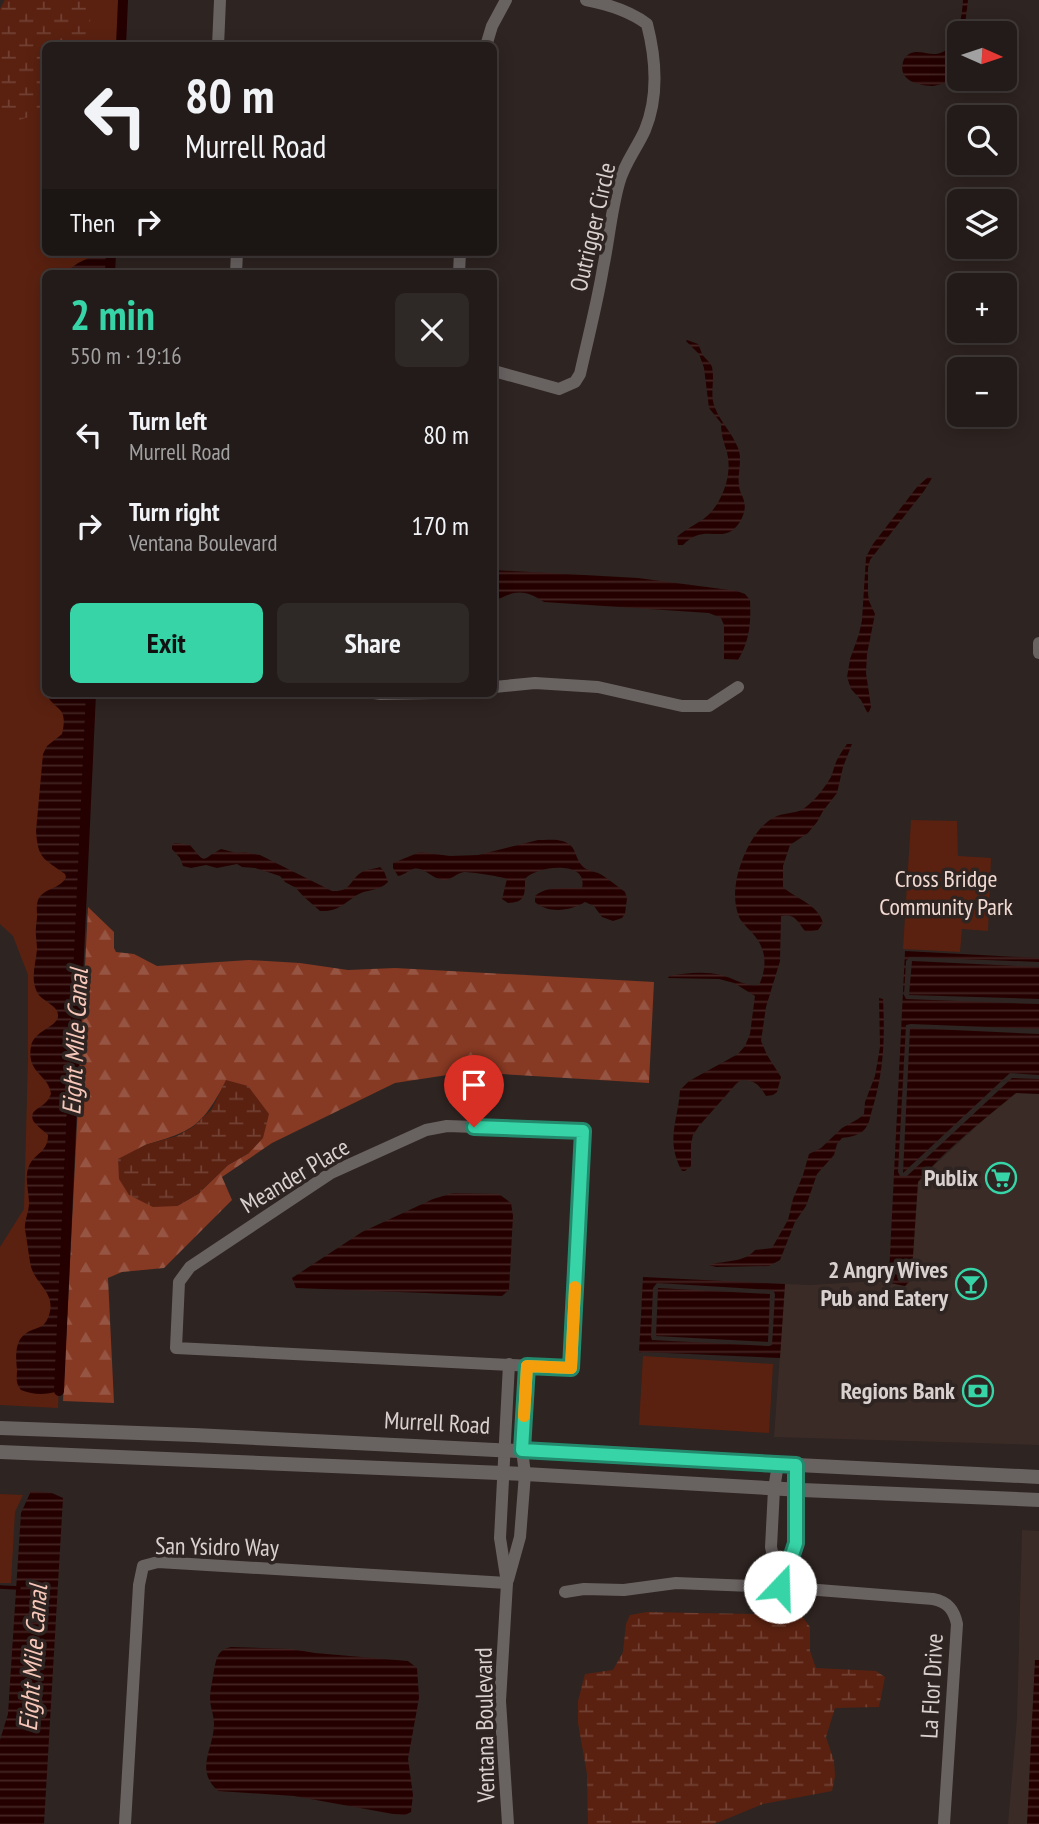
<!DOCTYPE html>
<meta charset="utf-8">
<style>
:root{--surface:#221b19;--page:#2e2826;--text:#f1f3f6;--muted:#a2a1a2;--line:#3f3938;--accent:#36d4a7}
body{margin:0;font-family:"PT Sans Narrow",sans-serif;background:var(--page);color:var(--text);height:100vh;display:flex;flex-direction:column;font-size:26px;white-space:nowrap}
*{box-sizing:border-box;margin:0}
p{font-size:23px;color:var(--muted)}
.icon{flex:none;width:38px;height:38px;fill:none;stroke:currentColor;stroke-width:2;stroke-linecap:round;stroke-linejoin:round}
.map{position:relative;flex:1;overflow:hidden}
.side{position:absolute;left:42px;top:270px;width:455px;height:427px;display:flex;flex-direction:column;background:var(--surface);border-radius:10px;box-shadow:0 4px 18px #0003,0 0 0 2px var(--line)}
.side>*{flex:none}
.banner{position:absolute;left:42px;top:42px;width:455px;height:214px;border-radius:10px;box-shadow:0 4px 18px #0003,0 0 0 2px var(--line);background:#221b19;color:var(--text);overflow:hidden}
.needle{width:46px;rotate:93deg}
.fabs{position:absolute;left:947px;top:21px;display:grid;gap:14px}
.fabs a{display:grid;place-items:center;width:70px;height:70px;border-radius:10px;background:var(--surface);box-shadow:0 4px 18px #0003,0 0 0 2px var(--line);font-size:35px}
.pin{position:absolute;display:grid;place-items:center;width:60px;height:60px;color:#fff;margin:-72px -30px;border-radius:50% 50% 50% 0;rotate:-45deg;box-shadow:0 0 7px #0007}
.pin .icon{rotate:45deg}
.me{position:absolute;width:77px;margin:-38px;rotate:21deg;stroke-linejoin:round;filter:drop-shadow(0 0 5px #0008)}
.turn{display:flex;align-items:center;gap:24px;height:147px;padding:0 28px;font-size:32px}
.turn .icon{width:91px;height:91px;stroke-width:2.5}
.turn b{display:block;font-size:49px;line-height:60px}
.then{display:flex;align-items:center;height:66px;padding:0 28px;background:#0003;gap:14px;font-size:26px}
.round{display:grid;place-items:center;flex:none;width:74px;height:74px;border-radius:10px;background:var(--page)}
.head{display:flex;align-items:center;justify-content:space-between;height:119px;padding:0 28px}
h1{font-size:42px;font-weight:700;line-height:52px;color:var(--accent)}
.primary-button{display:flex;gap:14px;margin-top:auto;padding:14px 28px}
.primary-button a{flex:1;height:80px;border-radius:10px;background:var(--accent);color:#111;font-size:28px;font-weight:700;line-height:80px;text-align:center}
.primary-button a+a{background:var(--page);color:var(--text)}
ul{padding:0;list-style:none}
li{display:flex;align-items:center;gap:21px;height:91px;padding:0 28px}
li div{flex:1}
li b{display:block;font-size:26px}
li em{font-style:normal}
.map>svg:first-child{display:block}
</style>
<div class="map">
<svg width="1039" height="1824" viewBox="0 0 1039 1824">
<defs>
<pattern id="forest-firs" width="22" height="20" patternUnits="userSpaceOnUse" patternTransform="scale(1.75)"><rect width="22" height="20" fill="#863923"/><path d="M5 1l3.5 6h-7zM16 11l3.5 6h-7z" fill="#965542"/></pattern>
<pattern id="wetland-marsh" width="20" height="14" patternUnits="userSpaceOnUse" patternTransform="scale(1.75)"><rect width="20" height="14" fill="#5a2110"/><path d="M1 5h8M5 5V1M11 12h8M15 12V8" fill="none" stroke="#714032"/></pattern>
<pattern id="water-rules" width="6" height="5" patternUnits="userSpaceOnUse" patternTransform="scale(1.75)"><rect width="6" height="5" fill="#240100"/><path d="M0 2.5h6" fill="none" stroke="#432524"/></pattern>
</defs>
<rect width="100%" height="100%" fill="#2e2421"/>
<g fill="#3b2b26">
<path d="M1016,1093L1039,1094V1445L774,1437L785,1284L810,1285L880,1281L905,1286L912,1270L918,1182L928,1171L980,1123Z"/>
<path d="M1022,1530L1039,1531V1660H1035L1029,1808L1027,1824H1008L1017,1718Z"/>
</g>
<g fill="#5a2110">
<path d="M5,0H121L119,45L46,46V252H109V273H46V693H90L58,1408L0,1405V1247L24,1209L28,1058V975L13,936L0,924V9Z"/>
<path d="M911,820L957,821L958,856L991,858L988,931L962,929L960,952L903,949Z"/>
<path d="M643,1356L773,1364L769,1433L639,1425Z"/>
<path d="M0,1494L23,1495L15,1512L11,1583H0Z"/>
</g>
<path fill="url(#forest-firs)" fill-rule="evenodd" d="M88,907L114,932V948L116,952L134,954L157,966L249,960L300,963L348,970L395,968L654,982L649,1083L467,1072L395,1083L272,1143L222,1177L232,1200L164,1268L122,1272L108,1278L114,1403L63,1401ZM226,1081L249,1153L228,1165L198,1194L177,1206L145,1145C194,1131 202,1126 226,1081Z"/>
<g fill="url(#wetland-marsh)">
<path d="M5,0H100L89,23L82,45L46,46L45,112L0,126V9Z"/>
<path d="M226,1080L248,1086L269,1114L263,1138L249,1153L228,1165L198,1194L177,1206L153,1207L129,1195L119,1179L118,1159L145,1145L177,1136L193,1127L212,1109Z"/>
<path d="M647,1612L801,1615L810,1627V1651L816,1668L876,1671L885,1677L879,1707L835,1708L826,1737L834,1761L835,1776L832,1791L763,1804L714,1824H588L587,1774L578,1723V1701L585,1674L613,1670L623,1652L626,1624L630,1615Z"/>
</g>
<g fill="url(#water-rules)" fill-rule="evenodd">
<path d="M963,0H968L964,33H959C959,51 964,72 946,82C942,84 935,86 931,86C917,85 898,80 903,62C904,58 906,56 909,54C918,49 927,55 936,54C958,52 962,16 963,0Z"/>
<path d="M111,253L110,273H66C76,261 96,254 111,253Z"/>
<path d="M687,340L698,344C700,348 701,351 702,354C705,359 710,361 712,367C715,380 710,393 714,405C719,421 732,432 738,448C743,460 737,473 739,485C739,491 743,496 744,501C747,511 741,523 733,530C718,541 703,524 683,545H678L677,537C687,527 702,523 712,511C725,495 733,470 726,449C723,440 721,433 721,423L709,408L704,368L699,354L686,341Z"/>
<path d="M928,477L932,478L924,491L870,560L868,568V594L869,601L875,614L867,654L866,673L871,707L868,714L861,700L851,689L847,677L850,659L859,634L862,620L866,557L873,544L917,487Z"/>
<path d="M494,570L638,578L737,591L745,594L750,600C751,623 750,640 738,660L724,659V625L721,618L709,613L544,602C524,589 514,590 494,602Z"/>
<path d="M46,693H91L59,1391C45,1395 34,1395 21,1390C15,1382 17,1378 17,1370C16,1359 14,1342 25,1334C35,1326 44,1331 49,1315C56,1293 37,1286 31,1267C29,1258 27,1240 25,1230C24,1221 29,1212 29,1203C29,1192 24,1177 29,1166C34,1153 48,1153 48,1135C44,1131 38,1127 34,1122C28,1112 38,1109 44,1104C48,1101 49,1098 51,1094C49,1074 26,1074 31,1046C34,1030 59,1027 58,1015C58,1005 41,1001 37,992C30,978 36,963 37,949C37,942 35,934 36,927C36,924 37,920 37,916C37,911 36,906 38,900C43,888 61,889 66,877L65,874C43,858 38,859 36,831L43,754L47,746L62,734C69,704 54,712 46,693Z"/>
<path d="M847,744H852L843,767L837,793L823,811L817,822L808,833L790,845L783,866V887C796,899 818,904 823,923L818,930L806,932C798,923 795,912 781,916L780,961L766,1007L761,1041L767,1055L781,1077L777,1092L773,1095L766,1096C759,1085 756,1080 741,1080L736,1084L699,1126L693,1135L691,1144V1166L685,1171H682C665,1140 678,1122 680,1090L689,1081L738,1054L745,1046L750,1034L755,996L734,983L719,979L668,978L669,976C685,973 705,971 721,975C734,978 745,987 759,985C767,968 767,950 754,935C750,930 744,925 740,919C735,909 734,894 736,883C740,860 754,826 777,816C787,812 799,814 807,806C816,799 825,787 831,777C833,772 834,767 836,762C839,755 843,750 847,744Z"/>
<path d="M538,840C549,840 568,837 574,850C577,857 579,865 586,869C591,871 597,872 602,875C610,880 617,886 625,892L627,898L625,914L622,918L613,921L602,917L594,906L585,902C571,911 548,914 535,902V896C548,885 567,889 582,888C589,859 535,866 525,879C525,893 526,903 508,903L502,899L507,879C499,876 472,872 464,872C456,873 452,880 443,880C432,879 424,866 413,869C408,871 404,875 398,876L393,868V863L420,852L450,856L478,855Z"/>
<path d="M175,843L190,845C207,866 201,859 221,849L237,853L244,852L260,855L332,891C352,892 349,880 362,872C367,869 374,869 380,867L384,871L388,882C378,892 366,889 357,895C343,904 338,912 320,911L303,896L296,888L285,882L280,876L255,868L242,867L237,864L217,868L206,865L191,868L183,866L180,858L172,849V845Z"/>
<path d="M905,951L1039,958V962L910,957L906,961L904,995L906,999L1039,1004V1029L911,1024L906,1025L898,1172L900,1176H907L1012,1078L1039,1079V1094L1016,1093C982,1121 946,1149 918,1182L912,1270L910,1281L905,1286L880,1281V1280L887,1279L889,1275Z"/>
<path d="M912,961L1039,967V999L909,995Z"/>
<path d="M879,998L883,999C885,1038 884,1069 873,1107C870,1115 870,1125 863,1131C857,1136 849,1137 842,1138L837,1144L834,1155L817,1174L806,1206L795,1222L780,1260L769,1266L716,1267L709,1265C725,1260 744,1263 755,1250L772,1248L788,1220L793,1199L803,1175L809,1154L821,1148L842,1128L858,1119L864,1114L865,1102L875,1076L880,1047Z"/>
<path d="M910,1028L1039,1034V1075L1010,1073L903,1173Z"/>
<path d="M453,1193L499,1194L511,1203L513,1216L509,1290L502,1296L296,1288L292,1278L362,1232L433,1199Z"/>
<path d="M643,1277L785,1284L780,1358L643,1352L639,1353ZM657,1283L773,1290L775,1294L772,1345L769,1346L652,1340L651,1337L653,1288Z"/>
<path d="M658,1288L770,1294L768,1342L656,1336Z"/>
<path d="M31,1491L52,1493L63,1498L44,1824H0V1740L8,1714L21,1513Z"/>
<path d="M231,1647L291,1649L315,1653L408,1661L417,1668L419,1698L408,1759L413,1795L411,1812L405,1815L393,1814L294,1796L218,1791C194,1769 214,1749 214,1724C214,1715 210,1707 210,1698C210,1690 212,1684 213,1676C216,1663 215,1650 231,1647Z"/>
<path d="M1035,1660H1039V1824H1027Z"/>
</g>
<g fill="none" stroke-linecap="round" stroke-linejoin="round">
<path stroke="#240100" stroke-width="3.5" d="M0,1587L19,1588"/>
<g stroke="#240100" stroke-width="10">
<path d="M121,46L123,0"/>
<path d="M110,273L111,252"/>
<path d="M59,1391L91,693"/>
</g>
<g stroke="#686261" stroke-width="12">
<path d="M218,46L220,0"/>
<path d="M486,46L492,26L506,0"/>
<path d="M236,273L237,252"/>
<path d="M459,273L460,252"/>
<path d="M494,371L559,389L575,382L580,374C588,338 597,304 603,268C609,240 611,211 619,183C624,164 637,148 645,130C659,96 656,59 647,24C630,11 607,4 586,0"/>
<path d="M1039,643V653"/>
<path d="M494,687L535,683L598,687L682,706H709L738,687"/>
<path d="M374,693L381,694L434,693"/>
<path d="M447,1126L583,1131L571,1368L176,1348L179,1282L190,1267L331,1173L426,1130Z"/>
<path d="M778,1464L774,1489L771,1547L773,1556L781,1571"/>
<path d="M508,1580L520,1537L525,1474L522,1450L527,1366"/>
<path d="M780,1587L781,1571L790,1561L796,1543V1465"/>
<path d="M565,1592L584,1589L624,1590L676,1583L780,1587L933,1599C948,1602 954,1610 957,1624L944,1824"/>
<path d="M125,1824L139,1585L143,1566L158,1562L507,1583"/>
<path d="M508,1824L500,1701L507,1583L500,1538L509,1364"/>
</g>
<g stroke="#686261" stroke-width="14">
<path d="M0,1428L194,1435L1039,1477"/>
<path d="M0,1452L525,1474L802,1490L1039,1500"/>
</g>
</g>
<g fill="none" stroke-linecap="round" stroke-linejoin="round">
<g stroke="#238a6d" stroke-width="18">
<path id="route" d="M474,1127L583,1131L571,1368L527,1366L522,1450L796,1465V1543L790,1561L781,1571L780,1587"/>
</g>
<use href="#route" stroke="#36d4a7" stroke-width="12"/>
<path stroke="#f59e0b" stroke-width="12" d="M524,1416L527,1366L571,1368L575,1287"/>
</g>
<defs>
<g id="supermarket-ring" transform="scale(1.575)"><circle r="9.5" fill="#2e2421" stroke="#36d4a7" stroke-width="1.5"/><path d="M-6-5.5h2.5l.6 2H6L4.5 2H-2.5L-4.4-4H-6ZM-1.5 3.2a1.3 1.3 0 1 0 .1 0ZM3 3.2a1.3 1.3 0 1 0 .1 0Z" fill="#36d4a7"/></g>
<g id="bar-ring" transform="scale(1.575)"><circle r="9.5" fill="#2e2421" stroke="#36d4a7" stroke-width="1.5"/><path d="M-6-5H6L.8 .8V4.5H3.5V6h-7V4.5H-.8V.8Z" fill="#36d4a7"/></g>
<g id="bank-ring" transform="scale(1.575)"><circle r="9.5" fill="#2e2421" stroke="#36d4a7" stroke-width="1.5"/><path d="M-6-4H6V4H-6ZM0-2.3a2.3 2.3 0 1 0 0 4.6a2.3 2.3 0 1 0 0-4.6Z" fill="#36d4a7"/></g>
</defs>
<g fill-rule="evenodd">
<use href="#supermarket-ring" x="1001" y="1178"/>
<use href="#bar-ring" x="971" y="1284"/>
<use href="#bank-ring" x="978" y="1391"/>
</g>
<g text-anchor="middle" stroke-width="7" stroke-linejoin="round" paint-order="stroke">
<g font-size="24" fill="#d8d1cf" stroke="#2e2421">
<text transform="translate(593 227) rotate(-77)" y="8">Outrigger Circle</text>
<text transform="translate(295 1176) rotate(-31)" y="8">Meander Place</text>
<text transform="translate(437 1423) rotate(3)" y="8">Murrell Road</text>
<text transform="translate(217 1547) rotate(1)" y="8">San Ysidro Way</text>
<text transform="translate(932 1686) rotate(-87)" y="8">La Flor Drive</text>
<text transform="translate(485 1725) rotate(-91)" y="8">Ventana Boulevard</text>
</g>
<g font-size="24" fill="#f2dad3" stroke="#2e2421">
<text x="946" y="887">Cross Bridge<tspan x="946" dy="28">Community Park</tspan></text>
</g>
<g font-size="24" font-weight="bold" fill="#d8d1cf" stroke="#2e2421" text-anchor="end">
<text x="978" y="1186">Publix</text>
<text x="948" y="1278">2 Angry Wives<tspan x="948" dy="28">Pub and Eatery</tspan></text>
<text x="955" y="1399">Regions Bank</text>
</g>
<g font-size="26" font-style="italic" fill="#f7c8ba" stroke="#2e2421">
<text transform="translate(75 1042) rotate(-87)" y="9">Eight Mile Canal</text>
<text transform="translate(33 1658) rotate(-86)" y="9">Eight Mile Canal</text>
</g>
</g>
</svg>
<div class="fabs">
<a><svg class="needle" viewBox="-14 -14 28 28"><path d="M0-13l5 13h-10z" fill="#e53935"/><path d="M0 13l5-13h-10z" fill="#a2a1a2"/></svg></a>
<a><svg class="icon" aria-label="search" viewBox="0 0 24 24"><circle cx="10" cy="10" r="6"/><path d="M15 15l6 6"/></svg></a>
<a><svg class="icon" aria-label="layers" viewBox="0 0 24 24"><path d="M12 4l9 5-9 5-9-5zM3 14l9 5 9-5"/></svg></a>
<a>+</a>
<a>−</a>
</div>
<div class="pin" style="left:474px;top:1127px;background:#d93025"><svg class="icon" aria-label="arrive" viewBox="0 0 24 24"><path d="M6 21V4h12l-3 4 3 4H6"/></svg></div>
<svg class="me" style="left:780px;top:1587px" viewBox="-20 -20 40 40"><circle r="19" fill="#fff"/><path d="M0-13L10 11 0 6-10 11z" fill="#36d4a7"/></svg>
<div class="banner">
<div class="turn"><svg class="icon" aria-label="left" viewBox="0 0 24 24"><path d="M17 20v-9H6M10 6l-5 5 5 5"/></svg><div><b>80 m</b>Murrell Road</div></div>
<div class="then">Then<svg class="icon" aria-label="right" viewBox="0 0 24 24"><path d="M7 20v-9h11M14 6l5 5-5 5"/></svg></div>
</div>
<section class="side">
<div class="head"><div><h1>2 min</h1><p>550 m · 19:16</p></div><a class="round"><svg class="icon" aria-label="close" viewBox="0 0 24 24"><path d="M6 6l12 12M18 6L6 18"/></svg></a></div>
<ul>
<li><svg class="icon" aria-label="left" viewBox="0 0 24 24"><path d="M17 20v-9H6M10 6l-5 5 5 5"/></svg><div><b>Turn left</b><p>Murrell Road</p></div><em>80 m</em></li>
<li><svg class="icon" aria-label="right" viewBox="0 0 24 24"><path d="M7 20v-9h11M14 6l5 5-5 5"/></svg><div><b>Turn right</b><p>Ventana Boulevard</p></div><em>170 m</em></li>
</ul>
<div class="primary-button"><a>Exit</a><a>Share</a></div>
</section>
</div>
